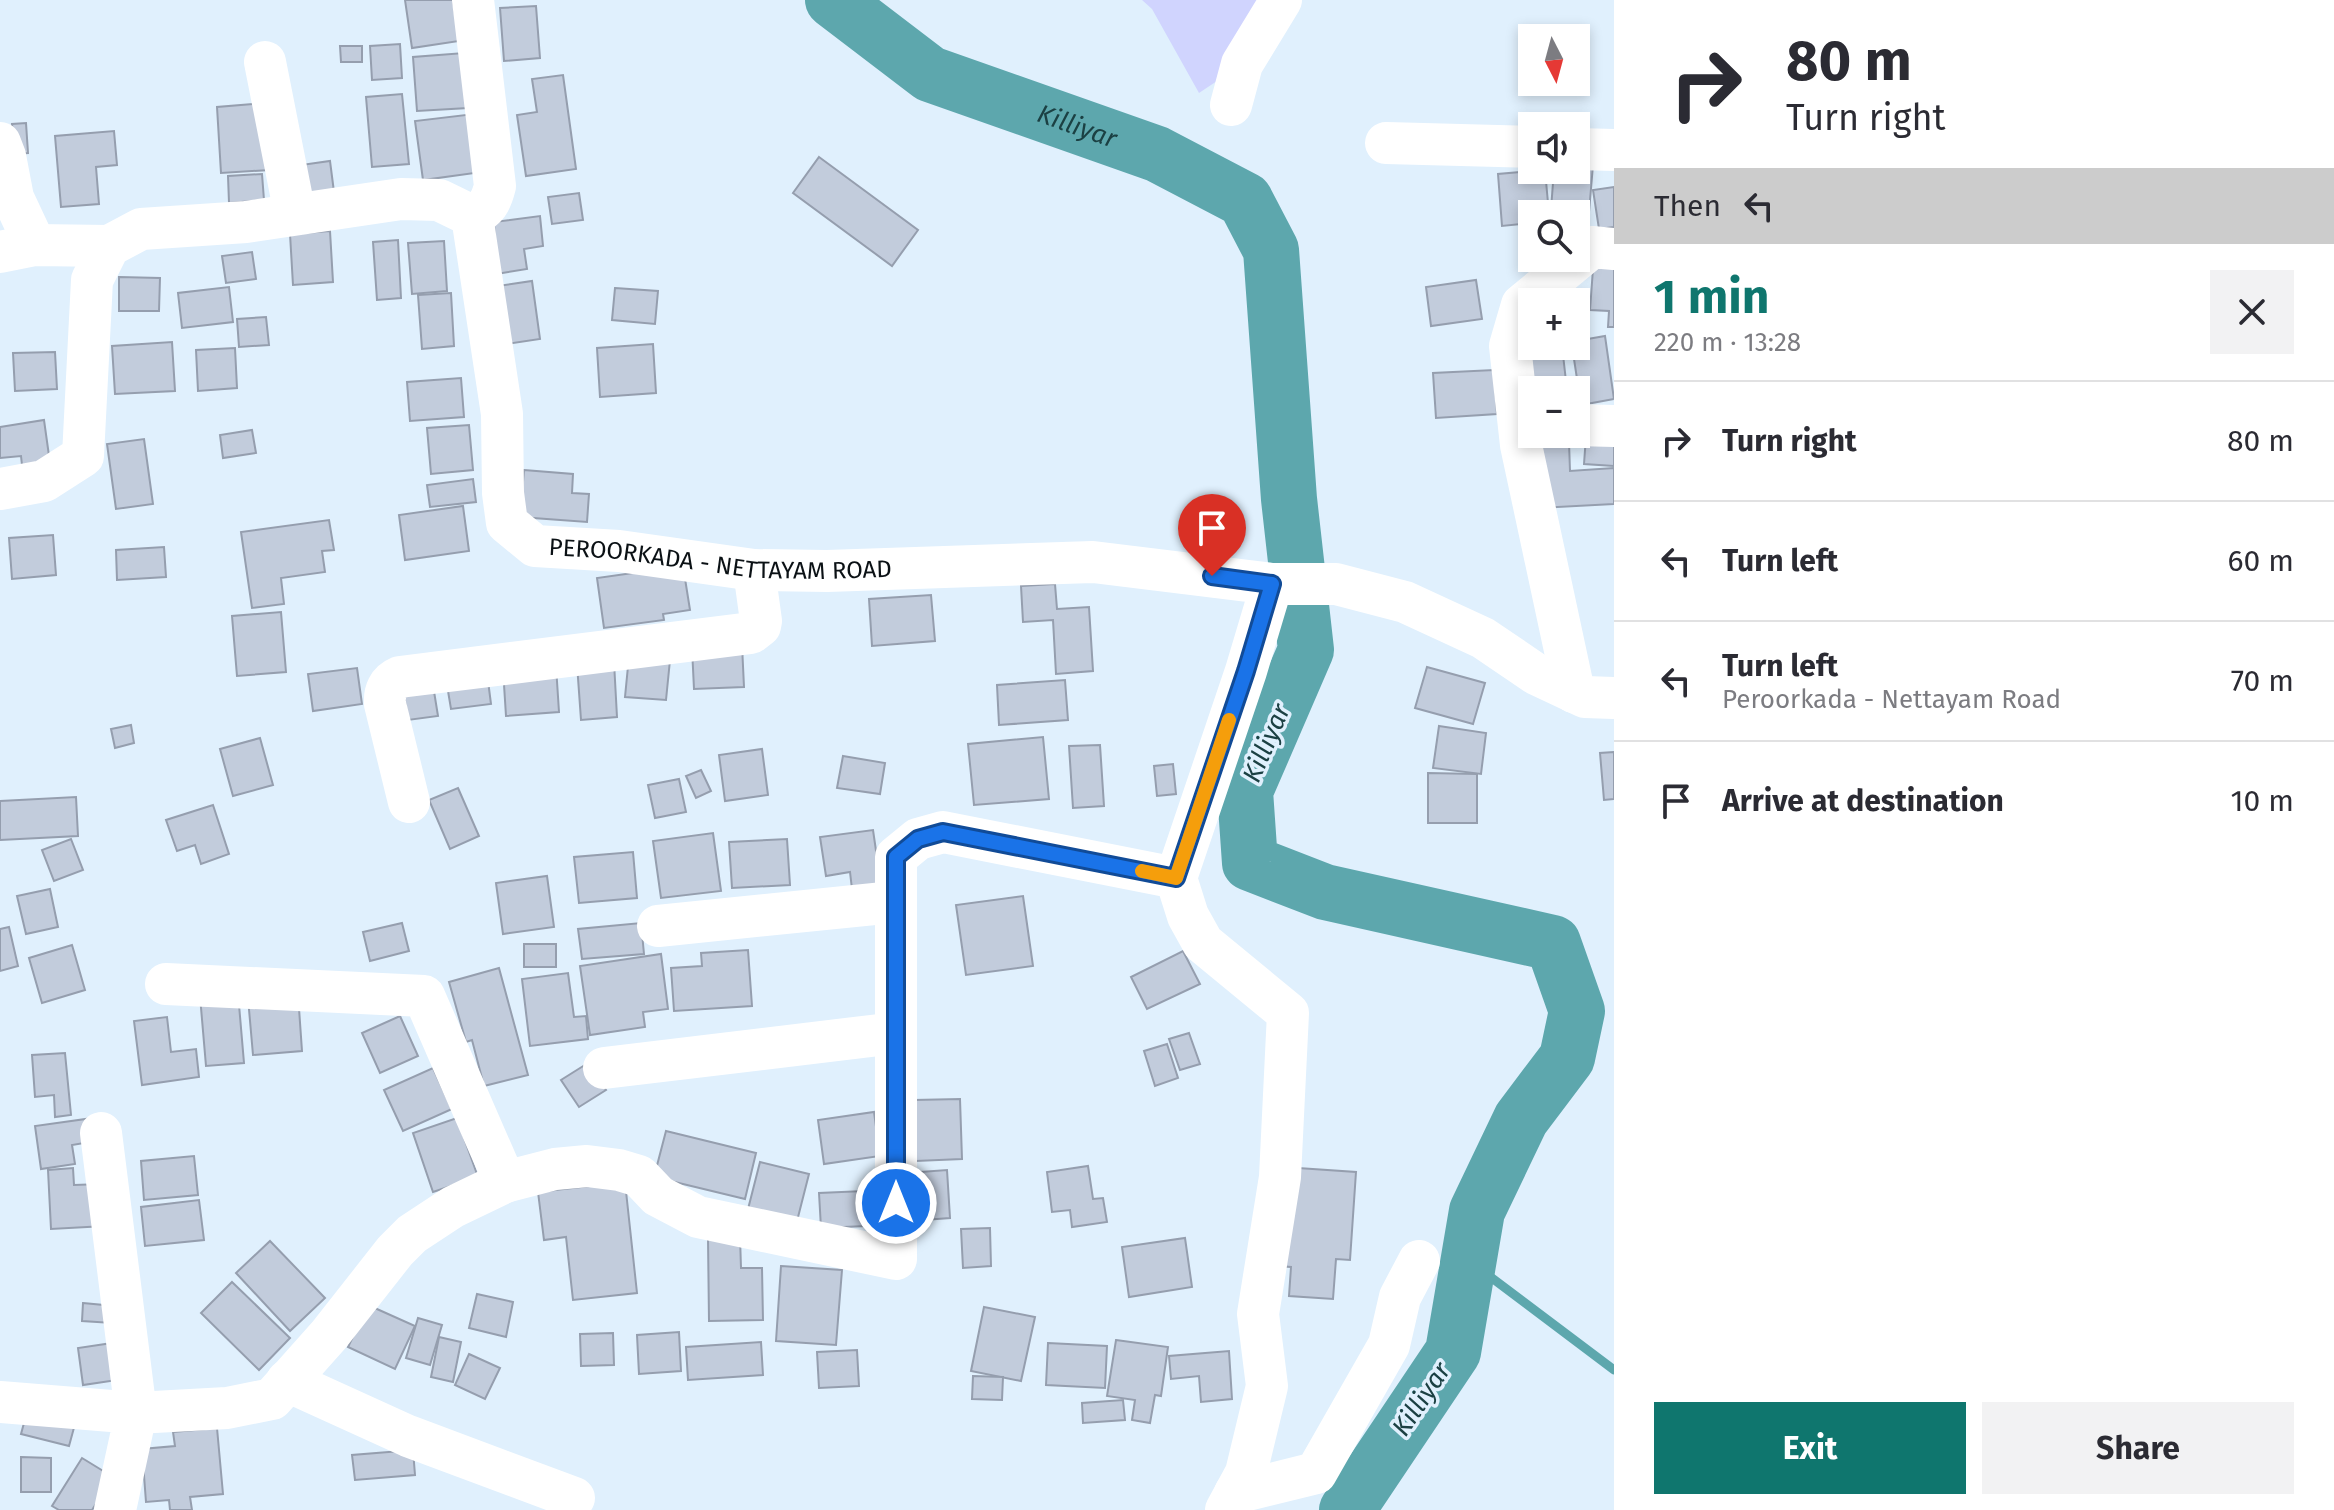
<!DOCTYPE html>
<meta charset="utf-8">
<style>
:root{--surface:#fff;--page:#f2f2f3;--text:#2b2b33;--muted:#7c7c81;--line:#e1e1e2;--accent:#0f766e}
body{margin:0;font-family:"Fira Sans",sans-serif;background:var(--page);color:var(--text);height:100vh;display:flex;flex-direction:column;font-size:30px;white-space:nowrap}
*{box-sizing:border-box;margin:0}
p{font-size:26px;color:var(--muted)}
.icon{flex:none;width:44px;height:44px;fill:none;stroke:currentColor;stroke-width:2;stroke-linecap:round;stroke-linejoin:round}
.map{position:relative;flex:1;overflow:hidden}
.drawer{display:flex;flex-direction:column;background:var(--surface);width:720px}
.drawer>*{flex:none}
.hud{background:#fff;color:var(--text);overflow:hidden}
.needle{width:52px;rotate:174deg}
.fabs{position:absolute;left:1518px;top:24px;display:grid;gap:16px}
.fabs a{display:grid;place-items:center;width:72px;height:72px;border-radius:0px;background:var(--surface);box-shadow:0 4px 12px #0003;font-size:40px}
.pin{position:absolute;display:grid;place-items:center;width:68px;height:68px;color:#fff;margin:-82px -34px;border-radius:50% 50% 50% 0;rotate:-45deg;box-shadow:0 0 8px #0007}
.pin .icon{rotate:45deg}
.me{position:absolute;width:88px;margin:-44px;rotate:0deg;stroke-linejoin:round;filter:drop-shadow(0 0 6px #0008)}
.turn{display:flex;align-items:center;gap:28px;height:168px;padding:0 40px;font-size:36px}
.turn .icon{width:104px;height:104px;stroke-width:2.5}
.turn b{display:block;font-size:56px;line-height:68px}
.then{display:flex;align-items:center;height:76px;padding:0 40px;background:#0003;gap:16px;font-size:30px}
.round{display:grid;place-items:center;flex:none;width:84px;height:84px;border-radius:0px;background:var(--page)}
.headline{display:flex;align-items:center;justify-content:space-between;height:136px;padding:0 40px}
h1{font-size:48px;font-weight:700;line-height:60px;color:var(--accent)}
.cta{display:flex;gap:16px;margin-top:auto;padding:16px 40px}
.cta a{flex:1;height:92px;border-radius:0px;background:var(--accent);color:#fff;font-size:32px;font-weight:700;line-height:92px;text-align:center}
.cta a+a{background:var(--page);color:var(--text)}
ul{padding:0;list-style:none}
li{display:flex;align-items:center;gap:24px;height:120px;padding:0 40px;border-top:2px solid var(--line)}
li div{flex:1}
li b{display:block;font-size:30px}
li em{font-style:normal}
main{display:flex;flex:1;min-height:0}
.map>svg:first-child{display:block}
</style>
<main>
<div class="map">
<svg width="1614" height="1510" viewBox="0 0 1614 1510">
<rect width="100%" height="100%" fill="#e0f0fd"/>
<path fill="#d0d4fe" d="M1142,0H1295L1247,61L1199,93L1152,9Z"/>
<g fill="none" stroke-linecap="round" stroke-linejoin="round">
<path stroke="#5da7ad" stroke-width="9" d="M1468,1260L1614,1370"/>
<path stroke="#5da7ad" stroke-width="56" id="s1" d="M833,0L930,74L1157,154L1245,200L1271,250L1289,499L1306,650L1245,791L1250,863L1325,892L1553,943L1577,1011L1567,1058L1521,1119L1477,1211L1453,1352L1347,1510"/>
</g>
<g fill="#c2ccdc" stroke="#959eae" stroke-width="2">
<path d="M405,0H453L459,41L412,48Z"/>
<path d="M536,6L540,58L504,61L500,8Z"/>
<path d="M400,44L402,78L372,80L370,46Z"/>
<path d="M340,46H362V62H341Z"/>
<path d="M464,53L468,108L417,111L413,57Z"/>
<path d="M563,75L576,169L526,176L517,115L537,112L532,79Z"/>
<path d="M402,94L409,164L372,167L366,97Z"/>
<path d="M265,103L270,170L221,173L217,107Z"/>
<path d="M474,114L482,172L423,180L415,121Z"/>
<path d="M26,123L28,153L15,154L12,124Z"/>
<path d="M114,131L117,165L96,167L99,204L61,207L55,136Z"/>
<path d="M819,157L918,230L892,266L793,193Z"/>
<path d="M330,161L334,192L304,196L301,165Z"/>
<path d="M1593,165L1589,212L1551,209L1554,170H1576Z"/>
<path d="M1545,170L1549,214H1532V223L1502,226L1498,174Z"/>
<path d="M262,174L264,200L229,203L228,176Z"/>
<path d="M1614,187V227L1599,229L1593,190Z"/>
<path d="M579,193L583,220L552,224L548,197Z"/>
<path d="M540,216L543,246L524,249L527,269L496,274L494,222Z"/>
<path d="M330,231L333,282L293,285L290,234Z"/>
<path d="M398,240L401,298L377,300L373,242Z"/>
<path d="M444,241L447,291L412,294L408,243Z"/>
<path d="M252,252L256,279L226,283L222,256Z"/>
<path d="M1594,255L1614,257V327H1608L1609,311L1590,310Z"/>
<path d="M119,277L160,278L159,311H119Z"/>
<path d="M1476,280L1482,319L1431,326L1426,287Z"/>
<path d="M532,281L540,339L499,345L491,287Z"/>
<path d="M229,287L233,322L182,328L178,293Z"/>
<path d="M615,288L658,291L655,324L612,320Z"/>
<path d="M451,293L454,346L422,349L418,295Z"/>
<path d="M266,317L269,345L239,347L237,319Z"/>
<path d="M1605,336L1614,399L1581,405L1572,346H1576V341Z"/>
<path d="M172,342L175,391L115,394L112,346Z"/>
<path d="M1532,342V346H1562L1567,390H1532L1520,343Z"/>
<path d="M653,344L656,393L600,397L597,348Z"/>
<path d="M235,348L237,388L198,391L196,350Z"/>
<path d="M55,352L57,389L15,391L13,353Z"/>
<path d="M1494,370L1497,414L1436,418L1433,373Z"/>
<path d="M461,378L464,417L410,421L407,382Z"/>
<path d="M44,420L51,470L23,474L21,456L0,458V427Z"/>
<path d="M469,425L473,470L431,474L427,428Z"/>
<path d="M252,430L256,453L223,458L220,435Z"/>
<path d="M1586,436L1614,438V466L1584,464Z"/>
<path d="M144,439L153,504L116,509L107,444Z"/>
<path d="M1569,442L1570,471L1614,468V504L1539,508L1536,443Z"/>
<path d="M524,470L573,474L572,493L589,494L587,522L520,517Z"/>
<path d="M473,479L476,502L430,507L427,485Z"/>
<path d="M463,506L469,551L405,560L399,515Z"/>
<path d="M329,520L334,550L322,551L325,572L281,578L284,604L252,608L241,532Z"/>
<path d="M53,535L56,575L12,579L9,538Z"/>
<path d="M164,547L166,577L117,580L116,550Z"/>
<path d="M683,566L690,610L663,614L664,620L604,628L597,578Z"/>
<path d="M1055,584L1057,609L1089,607L1093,671L1056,674L1053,620L1023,622L1021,586Z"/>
<path d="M931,595L935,641L872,646L869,599Z"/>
<path d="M281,612L286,672L237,676L232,616Z"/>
<path d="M742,645L744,687L694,689L692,648Z"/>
<path d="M629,656L670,660L666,700L625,697Z"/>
<path d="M614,662L617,717L581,720L577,664Z"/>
<path d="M556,666L559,712L506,716L503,669Z"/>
<path d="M1427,667L1485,683L1473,724L1415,708Z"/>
<path d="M357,668L362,704L313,711L308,674Z"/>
<path d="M487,673L491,704L451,709L446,679Z"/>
<path d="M432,679L438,716L408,720L402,683Z"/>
<path d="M1065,680L1068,720L999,725L997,685Z"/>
<path d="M131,725L134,743L115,748L111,729Z"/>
<path d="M1439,726L1486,733L1481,774L1433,768Z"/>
<path d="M1043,737L1049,799L974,805L968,744Z"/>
<path d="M260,738L273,785L233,796L220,749Z"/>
<path d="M1100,745L1104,806L1073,808L1069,746Z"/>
<path d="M762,749L768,795L725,801L719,755Z"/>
<path d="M1614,752V799L1604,800L1600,753Z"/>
<path d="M843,756L885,763L880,794L837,788Z"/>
<path d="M1173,764L1176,794L1157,796L1154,766Z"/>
<path d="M701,770L711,791L696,798L686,776Z"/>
<path d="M1428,773L1477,774V823H1428Z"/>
<path d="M679,779L686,812L655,818L648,785Z"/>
<path d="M458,788L479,836L450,849L429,800Z"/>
<path d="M76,797L78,836L0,840V801Z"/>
<path d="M213,805L229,854L201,864L195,845L177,851L166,820Z"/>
<path d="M873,830L881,885L852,889L850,872L826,876L820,837Z"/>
<path d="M713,833L721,891L661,898L653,841Z"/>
<path d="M71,839L83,870L54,881L42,850Z"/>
<path d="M787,839L790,885L732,888L729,842Z"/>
<path d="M633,852L637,898L579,903L574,857Z"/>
<path d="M547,876L554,927L503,934L496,883Z"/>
<path d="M50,889L58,927L26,934L17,896Z"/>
<path d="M1023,896L1033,966L966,975L956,905Z"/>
<path d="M402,923L409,951L370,961L363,932Z"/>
<path d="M641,923L644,954L582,959L578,929Z"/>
<path d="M9,927L18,966L0,971V929Z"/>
<rect x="524" y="944" width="32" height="23"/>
<path d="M72,945L85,990L42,1003L29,958Z"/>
<path d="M748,950L752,1006L674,1011L671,968L702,966L701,953Z"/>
<path d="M1183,951L1200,984L1147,1009L1131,977Z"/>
<path d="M661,954L668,1009L643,1012L645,1027L590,1035L580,966Z"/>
<path d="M499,968L528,1075L484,1086L472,1040L466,1042L449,982Z"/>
<path d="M568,973L574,1017L586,1016L588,1039L530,1046L522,979Z"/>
<path d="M238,993L244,1063L206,1066L200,996Z"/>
<path d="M298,994L302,1051L253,1055L248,998Z"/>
<path d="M400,1016L418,1056L380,1073L362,1033Z"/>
<path d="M167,1017L171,1052L196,1049L199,1077L142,1085L134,1021Z"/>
<path d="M1189,1033L1200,1064L1180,1070L1169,1039Z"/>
<path d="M1167,1044L1178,1078L1155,1086L1144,1051Z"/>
<path d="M65,1053L71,1115L55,1117L54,1095L35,1097L32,1055Z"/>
<path d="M588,1063L606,1090L579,1107L561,1080Z"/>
<path d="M433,1068L452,1109L403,1131L384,1090Z"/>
<path d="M960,1099L962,1159L916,1161L914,1100Z"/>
<path d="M874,1112L880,1156L824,1164L818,1120Z"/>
<path d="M93,1118L96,1141L72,1145L75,1164L41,1169L35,1126Z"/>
<path d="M457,1118L478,1177L433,1192L413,1133Z"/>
<path d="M666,1131L756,1153L745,1199L654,1177Z"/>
<path d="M194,1156L198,1195L144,1200L141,1161Z"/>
<path d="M760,1162L809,1174L796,1225L747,1213Z"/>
<path d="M1088,1166L1093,1199L1103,1198L1107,1222L1072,1227L1070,1210L1052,1212L1047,1172Z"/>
<path d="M73,1168L74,1185L102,1184L105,1226L51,1229L48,1170Z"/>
<path d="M1298,1168L1356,1172L1350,1260L1336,1259L1333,1299L1289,1296L1291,1267L1276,1266Z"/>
<path d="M947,1170L950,1218L910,1221L907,1173Z"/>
<path d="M625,1182L637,1293L573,1300L566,1237L544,1240L538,1192Z"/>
<path d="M864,1191L866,1226L821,1228L819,1193Z"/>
<path d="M199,1200L204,1240L145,1246L141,1207Z"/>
<path d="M990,1228L991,1266L963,1268L961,1229Z"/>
<path d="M740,1237L741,1268H762L763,1320L709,1321L708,1238Z"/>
<path d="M1185,1238L1192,1287L1129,1297L1122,1247Z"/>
<path d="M270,1241L325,1298L290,1331L236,1273Z"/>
<path d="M781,1266L842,1270L836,1345L776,1341Z"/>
<path d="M232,1282L290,1338L259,1370L201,1313Z"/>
<path d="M477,1294L513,1302L506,1337L469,1328Z"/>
<path d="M83,1303L114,1306L112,1323L82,1321Z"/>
<path d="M368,1305L415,1326L395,1369L348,1347Z"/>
<path d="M984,1307L1035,1317L1021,1381L971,1371Z"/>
<path d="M418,1318L442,1325L430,1365L406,1358Z"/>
<path d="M679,1332L681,1371L639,1374L637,1335Z"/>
<path d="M613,1333L614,1365L581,1366L580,1334Z"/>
<path d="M439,1337L461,1342L453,1382L431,1377Z"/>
<path d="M1116,1340L1168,1347L1161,1396L1155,1395L1150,1423L1132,1420L1135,1400L1107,1396Z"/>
<path d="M119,1342L124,1379L83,1385L78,1348Z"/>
<path d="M761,1342L763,1375L688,1380L686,1347Z"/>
<path d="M1048,1343L1107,1346L1105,1388L1046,1385Z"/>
<path d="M857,1350L859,1386L819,1388L817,1352Z"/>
<path d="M1229,1351L1232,1399L1201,1402L1199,1376L1171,1379L1169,1356Z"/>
<path d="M469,1354L500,1368L485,1399L455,1385Z"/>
<path d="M973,1376L1003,1377L1002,1400L972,1399Z"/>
<path d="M1123,1400L1125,1420L1083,1423L1082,1403Z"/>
<path d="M27,1412L75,1424L69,1446L21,1434Z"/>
<path d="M217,1428L223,1494L190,1497L192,1510H170L169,1500L146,1502L142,1449L175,1446L173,1432Z"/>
<path d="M413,1450L415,1475L355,1480L352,1455Z"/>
<path d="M21,1457L51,1458V1492H21Z"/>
<path d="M82,1458L113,1477L92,1510H59L52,1506Z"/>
</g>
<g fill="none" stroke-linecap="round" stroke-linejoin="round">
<g stroke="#fff" stroke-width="42">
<path d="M265,62L295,214"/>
<path d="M1231,105L1242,64L1281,0"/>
<path d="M0,143L5,156L13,198L35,245"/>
<path d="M1386,143L1532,147"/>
<path d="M1576,149L1614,150"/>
<path d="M472,216C487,209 491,202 495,186L473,0"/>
<path d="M0,252L35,245L109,246"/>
<path d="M1576,425L1614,426"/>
<path id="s2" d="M0,489L44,481L83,456L92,280L109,246L141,229L246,222L401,199L439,200L472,216L502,414L503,493L507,523L535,546L619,551L754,570L827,571L1093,562L1272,584H1336L1405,602L1483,638L1536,674L1585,697L1614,698"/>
<path d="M1574,692L1521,445L1510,346L1522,305L1592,247L1614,249"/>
<path d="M409,802L385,704C384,692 388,682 400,677L751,633L760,626L761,621L754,570"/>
<path d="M1176,878L1188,916L1203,943L1288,1013L1280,1177L1258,1314L1267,1386L1246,1473L1226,1510"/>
<path d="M658,926L894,902"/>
<path d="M166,984L424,996L505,1182L555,1169L587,1166L619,1170L639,1176L658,1196L698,1217L896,1259V857L918,839L943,832L1176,878L1246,671L1272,584"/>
<path d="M604,1068L896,1033"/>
<path d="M101,1133L136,1413L227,1408L272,1399L329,1335L395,1251L412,1234L453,1207L505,1182"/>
<path d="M287,1381L408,1436L574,1498"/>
<path d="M0,1402L136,1413L115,1510"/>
<path d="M1235,1493L1316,1473L1389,1345L1400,1297L1419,1261"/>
</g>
</g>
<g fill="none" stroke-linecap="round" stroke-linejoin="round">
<g stroke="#114b97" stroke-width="20">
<path id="route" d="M896,1203V857L918,839L943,832L1176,878L1246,671L1272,584L1212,576"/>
</g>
<use href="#route" stroke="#1a73e8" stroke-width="14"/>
<path stroke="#f59e0b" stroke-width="14" d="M1142,871L1176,878L1229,720"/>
</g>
<g text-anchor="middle" stroke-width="7" stroke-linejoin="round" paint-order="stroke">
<g font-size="24" fill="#0b1115" stroke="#e0f0fd">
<text dy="8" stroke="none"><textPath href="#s2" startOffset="1210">PEROORKADA - NETTAYAM ROAD</textPath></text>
</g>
<g font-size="26" font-style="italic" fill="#1b4043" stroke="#e0f0fd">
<text dy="9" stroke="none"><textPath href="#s1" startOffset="278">Killiyar</textPath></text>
<text transform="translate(1266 743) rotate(-67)" y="9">Killiyar</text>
<text transform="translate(1421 1399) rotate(-56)" y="9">Killiyar</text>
</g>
</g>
</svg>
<div class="fabs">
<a><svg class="needle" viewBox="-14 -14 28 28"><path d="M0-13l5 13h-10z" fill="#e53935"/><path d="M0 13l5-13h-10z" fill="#7c7c81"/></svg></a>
<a><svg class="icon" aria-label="sound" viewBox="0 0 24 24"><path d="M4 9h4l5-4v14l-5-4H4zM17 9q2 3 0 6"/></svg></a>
<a><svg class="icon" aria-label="search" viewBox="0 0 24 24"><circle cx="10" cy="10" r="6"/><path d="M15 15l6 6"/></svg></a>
<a>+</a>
<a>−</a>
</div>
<div class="pin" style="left:1212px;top:576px;background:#d93025"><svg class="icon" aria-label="arrive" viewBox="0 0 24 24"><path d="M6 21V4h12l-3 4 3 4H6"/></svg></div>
<svg class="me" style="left:896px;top:1203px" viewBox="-20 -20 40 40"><circle r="17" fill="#1a73e8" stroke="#fff" stroke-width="3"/><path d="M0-11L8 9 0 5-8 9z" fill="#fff"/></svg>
</div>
<section class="drawer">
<div class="hud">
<div class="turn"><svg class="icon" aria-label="right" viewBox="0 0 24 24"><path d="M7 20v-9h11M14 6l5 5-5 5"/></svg><div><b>80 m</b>Turn right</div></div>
<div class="then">Then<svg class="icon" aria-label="left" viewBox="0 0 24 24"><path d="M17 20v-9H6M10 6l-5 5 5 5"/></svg></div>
</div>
<div class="headline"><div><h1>1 min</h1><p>220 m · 13:28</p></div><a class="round"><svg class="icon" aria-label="close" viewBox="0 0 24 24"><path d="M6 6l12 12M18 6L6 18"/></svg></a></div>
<ul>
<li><svg class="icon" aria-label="right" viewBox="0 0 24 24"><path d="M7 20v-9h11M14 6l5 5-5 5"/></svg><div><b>Turn right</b></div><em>80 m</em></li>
<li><svg class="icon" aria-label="left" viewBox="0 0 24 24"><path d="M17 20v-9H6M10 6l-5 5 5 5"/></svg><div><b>Turn left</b></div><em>60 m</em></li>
<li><svg class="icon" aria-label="left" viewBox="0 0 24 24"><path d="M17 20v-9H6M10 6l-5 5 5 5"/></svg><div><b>Turn left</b><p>Peroorkada - Nettayam Road</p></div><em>70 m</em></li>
<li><svg class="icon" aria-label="arrive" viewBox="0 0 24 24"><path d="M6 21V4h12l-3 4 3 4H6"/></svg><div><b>Arrive at destination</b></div><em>10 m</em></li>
</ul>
<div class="cta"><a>Exit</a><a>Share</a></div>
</section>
</main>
